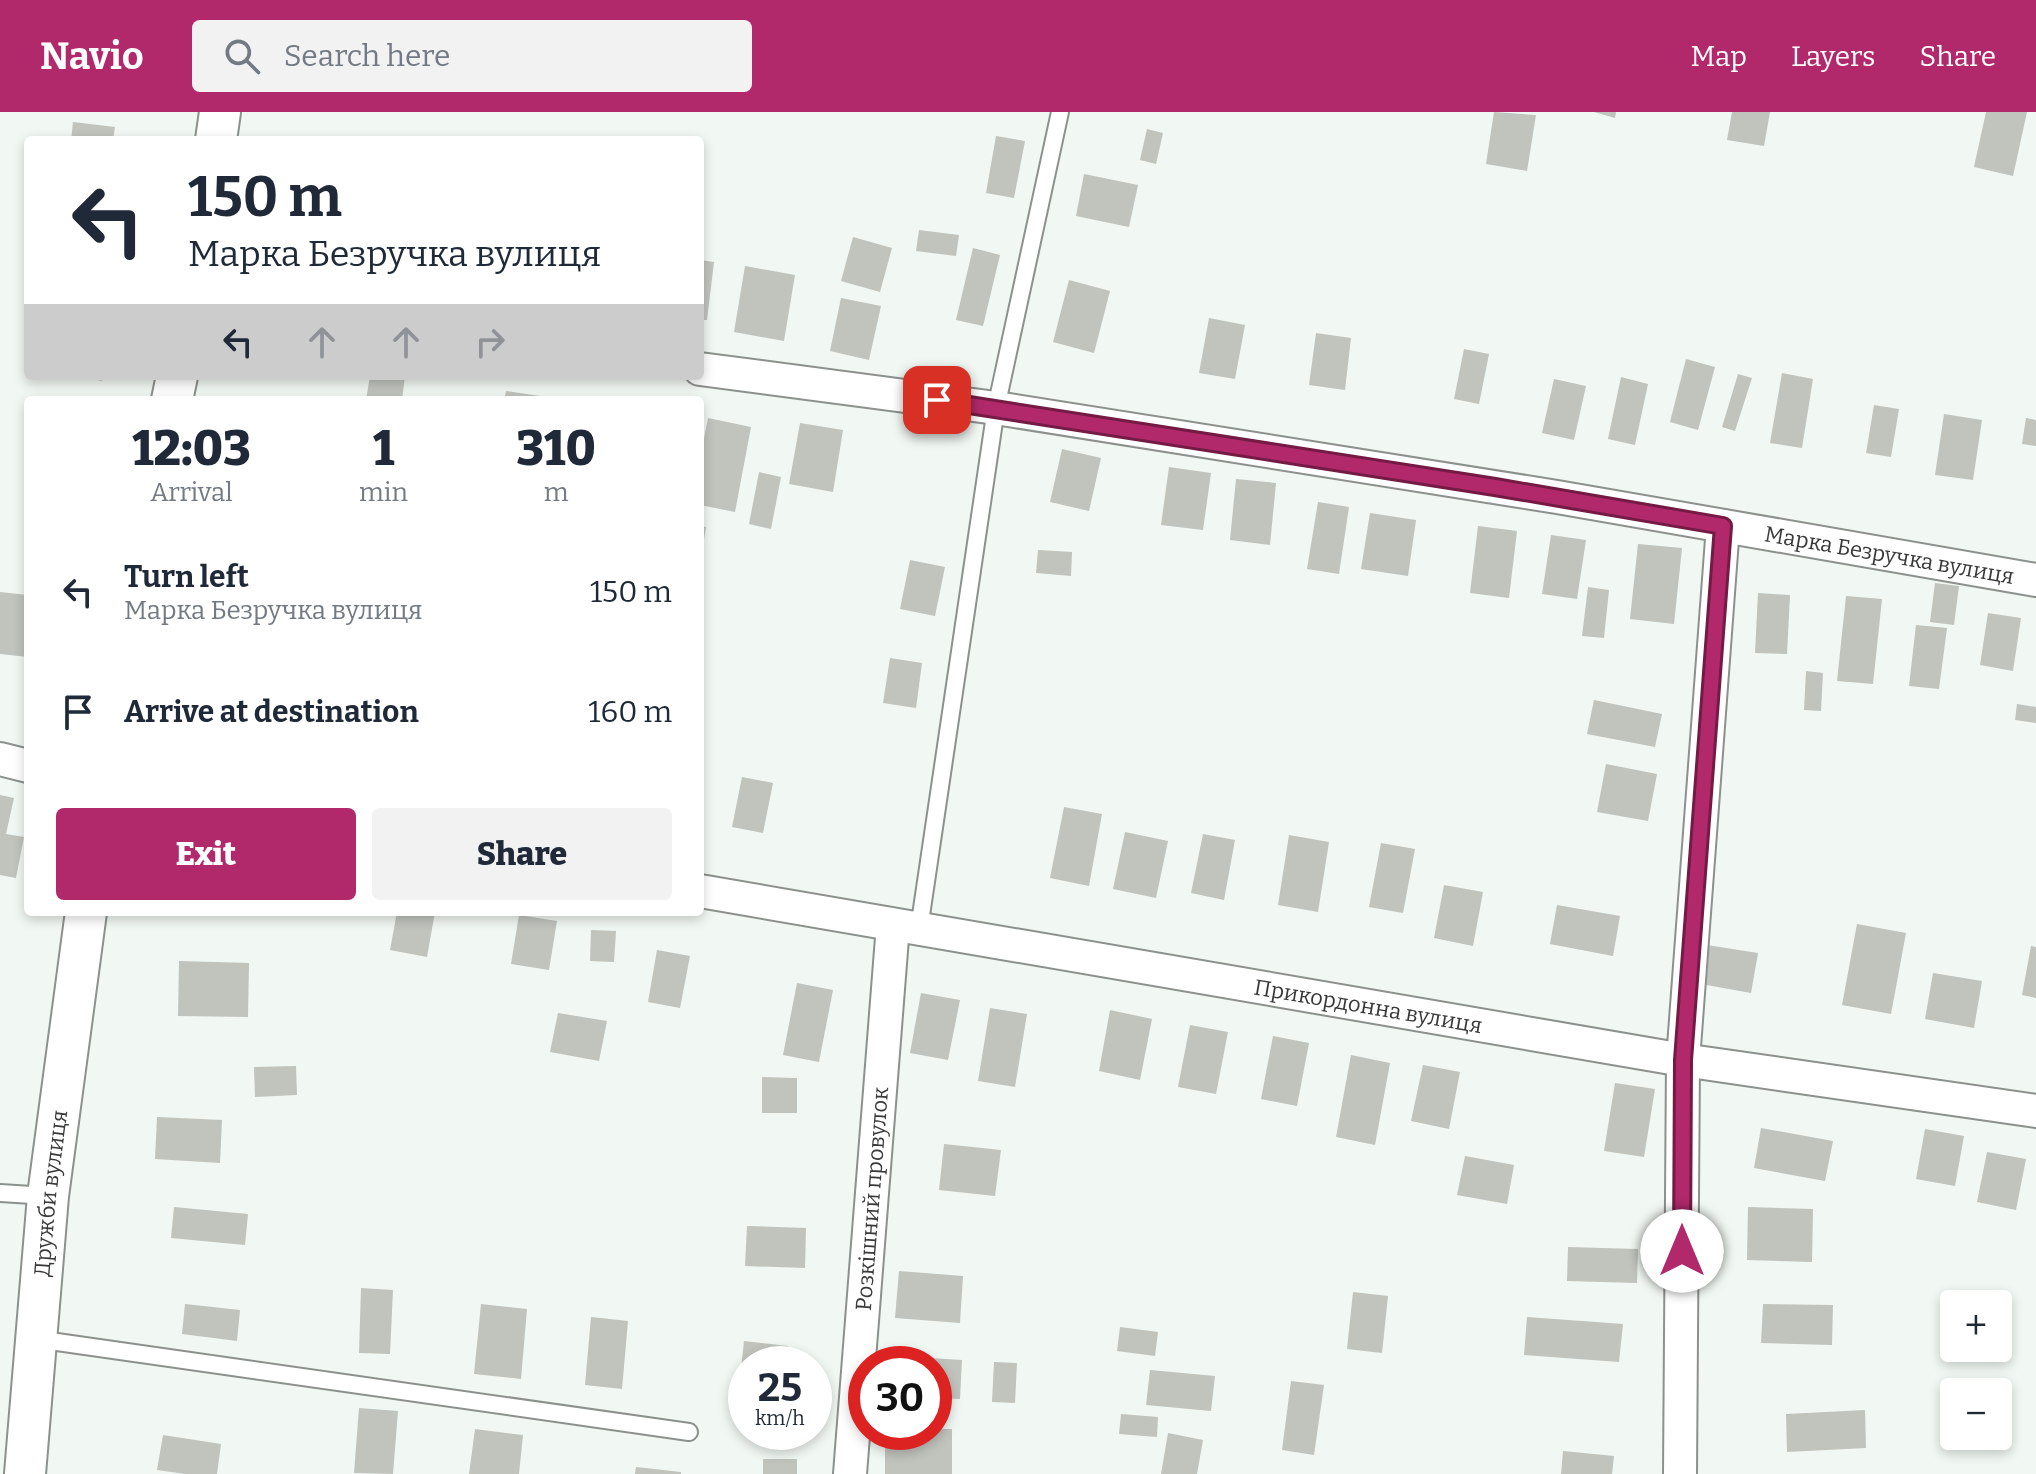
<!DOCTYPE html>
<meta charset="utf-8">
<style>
:root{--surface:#fff;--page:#f2f2f3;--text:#1f2937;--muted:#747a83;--accent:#b1296a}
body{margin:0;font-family:Bitter,serif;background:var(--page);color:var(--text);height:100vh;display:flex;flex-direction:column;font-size:30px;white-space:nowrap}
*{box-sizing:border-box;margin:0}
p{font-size:26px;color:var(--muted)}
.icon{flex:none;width:44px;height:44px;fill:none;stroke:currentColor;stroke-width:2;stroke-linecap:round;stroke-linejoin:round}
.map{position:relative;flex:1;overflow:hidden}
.side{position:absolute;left:24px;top:284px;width:680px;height:520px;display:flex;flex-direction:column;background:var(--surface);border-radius:8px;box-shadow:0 4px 12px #0003}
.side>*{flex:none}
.banner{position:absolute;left:24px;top:24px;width:680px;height:244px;border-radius:8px;box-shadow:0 4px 12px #0003;background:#fff;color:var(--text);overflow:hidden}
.buttons{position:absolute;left:1940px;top:1178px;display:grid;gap:16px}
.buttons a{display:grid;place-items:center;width:72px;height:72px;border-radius:8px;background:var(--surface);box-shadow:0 4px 12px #0003;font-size:40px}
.speed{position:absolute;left:728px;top:1234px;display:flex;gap:16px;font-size:40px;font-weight:700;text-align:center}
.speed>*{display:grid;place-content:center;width:104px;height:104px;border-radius:50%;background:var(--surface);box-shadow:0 4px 12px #0003;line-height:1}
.speed small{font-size:20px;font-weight:400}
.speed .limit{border:12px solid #d22;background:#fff;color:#111}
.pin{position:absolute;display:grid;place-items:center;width:68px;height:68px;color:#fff;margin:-34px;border-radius:16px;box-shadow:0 4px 12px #0006}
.me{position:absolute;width:88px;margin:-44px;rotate:0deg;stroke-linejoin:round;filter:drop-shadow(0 0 6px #0008)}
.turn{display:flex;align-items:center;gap:28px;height:168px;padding:0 32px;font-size:36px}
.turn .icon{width:104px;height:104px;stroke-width:2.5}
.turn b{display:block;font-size:56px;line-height:68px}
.lanes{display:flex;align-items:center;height:76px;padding:0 32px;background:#0003;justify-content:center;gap:40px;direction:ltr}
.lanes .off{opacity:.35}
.eta{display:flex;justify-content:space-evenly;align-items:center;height:136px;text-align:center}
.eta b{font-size:48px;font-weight:800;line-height:56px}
.primary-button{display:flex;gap:16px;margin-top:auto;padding:16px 32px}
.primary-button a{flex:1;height:92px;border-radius:8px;background:var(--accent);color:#fff;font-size:32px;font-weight:800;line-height:92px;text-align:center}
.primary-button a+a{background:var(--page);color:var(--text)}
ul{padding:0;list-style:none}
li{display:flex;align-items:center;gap:24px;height:120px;padding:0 32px}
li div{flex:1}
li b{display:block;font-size:30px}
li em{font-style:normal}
header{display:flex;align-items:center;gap:48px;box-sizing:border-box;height:112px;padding:0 40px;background:var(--accent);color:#fff}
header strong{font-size:38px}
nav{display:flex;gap:44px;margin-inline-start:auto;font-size:28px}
.search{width:560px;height:72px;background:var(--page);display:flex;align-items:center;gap:20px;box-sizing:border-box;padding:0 28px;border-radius:8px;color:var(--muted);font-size:30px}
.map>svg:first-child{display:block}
</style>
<header>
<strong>Navio</strong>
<div class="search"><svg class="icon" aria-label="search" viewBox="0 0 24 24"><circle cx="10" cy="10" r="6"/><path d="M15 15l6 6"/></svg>Search here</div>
<nav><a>Map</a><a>Layers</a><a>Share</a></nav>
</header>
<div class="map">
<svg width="2036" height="1362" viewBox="0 0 2036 1362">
<rect width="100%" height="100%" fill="#f1f7f2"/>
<g fill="#c1c3bd">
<path d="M1494,0L1536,3L1527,59L1486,52Z"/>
<path d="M1594,0H1616L1615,6Z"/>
<path d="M1732,0H1770L1764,34L1727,28Z"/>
<path d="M1986,0H2027L2013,64L1974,55Z"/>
<path d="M73,10L115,15L113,28H71Z"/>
<path d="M1147,17L1163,21L1156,52L1140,48Z"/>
<path d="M996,24L1025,29L1014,86L986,81Z"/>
<path d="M1084,62L1138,73L1129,115L1076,104Z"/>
<path d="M919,118L959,123L956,144L916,139Z"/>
<path d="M853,125L892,136L880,180L841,169Z"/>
<path d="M973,136L1000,143L983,214L956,208Z"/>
<path d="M700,148L714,150L707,208H700Z"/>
<path d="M745,154L795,163L784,229L734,220Z"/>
<path d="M1069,168L1110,179L1094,241L1053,230Z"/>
<path d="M841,186L881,194L869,248L830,239Z"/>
<path d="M1209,206L1245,213L1235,267L1199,261Z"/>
<path d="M1316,221L1351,226L1345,278L1309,273Z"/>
<path d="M1464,237L1489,242L1479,292L1454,287Z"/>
<path d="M1686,247L1715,255L1698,318L1670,310Z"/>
<path d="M1782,261L1813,267L1802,336L1770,331Z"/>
<path d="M1738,262L1752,266L1735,319L1722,315Z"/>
<path d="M79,264H102V269Z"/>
<path d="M370,264H405L402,288H366Z"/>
<path d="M1621,265L1648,272L1635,333L1608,327Z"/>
<path d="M1554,267L1586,274L1574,328L1542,321Z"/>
<path d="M506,279L540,284L539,288H504Z"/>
<path d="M1874,293L1899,297L1891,345L1866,341Z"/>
<path d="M1944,302L1982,308L1973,368L1935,363Z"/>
<path d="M708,306L751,315L735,400L700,393V347Z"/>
<path d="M2026,306L2036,308V334L2022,332Z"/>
<path d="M800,311L843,318L833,380L789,372Z"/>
<path d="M1062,337L1101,346L1089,399L1050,390Z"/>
<path d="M1169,355L1211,361L1203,418L1161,413Z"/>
<path d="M759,360L781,365L771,417L749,412Z"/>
<path d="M1236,367L1276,371L1270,433L1230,428Z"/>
<path d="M1318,390L1349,395L1339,462L1307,457Z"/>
<path d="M1370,401L1416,408L1408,464L1361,457Z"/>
<path d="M700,414L706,415L702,441H700Z"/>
<path d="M1478,414L1517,419L1509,486L1470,481Z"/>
<path d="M1551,423L1586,428L1577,487L1542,482Z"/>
<path d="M1638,432L1682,436L1674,512L1630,507Z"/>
<path d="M1038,438L1072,440L1071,464L1036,461Z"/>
<path d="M910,448L945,455L935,504L900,497Z"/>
<path d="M1935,471L1959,474L1954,513L1930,510Z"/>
<path d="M1588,475L1609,478L1604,526L1582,524Z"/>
<path d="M0,480L28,483V545L0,542Z"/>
<path d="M1758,481L1790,483L1787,542L1755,541Z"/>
<path d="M1846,484L1882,487L1873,572L1837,569Z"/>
<path d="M1988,501L2021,506L2013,559L1980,553Z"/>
<path d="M1916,513L1947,516L1939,577L1909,574Z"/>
<path d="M890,546L922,551L916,596L883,591Z"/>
<path d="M1806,559L1823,561L1821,599L1804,598Z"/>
<path d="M1594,588L1662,602L1655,635L1587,622Z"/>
<path d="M2017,592L2036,595V611L2015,608Z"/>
<path d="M1606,652L1657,662L1648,709L1597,700Z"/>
<path d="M742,665L773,671L763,721L732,715Z"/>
<path d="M0,683L14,686L6,722L24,725L16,766L0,763Z"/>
<path d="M1064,695L1102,702L1089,774L1050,766Z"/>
<path d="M1125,720L1168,729L1156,786L1113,777Z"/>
<path d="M1203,722L1235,728L1224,788L1191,781Z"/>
<path d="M1289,723L1329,730L1318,800L1278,793Z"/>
<path d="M1381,731L1415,737L1403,801L1369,795Z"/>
<path d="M1444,773L1483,780L1473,834L1434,826Z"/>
<path d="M1557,793L1620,804L1613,844L1550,832Z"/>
<path d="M397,800H435L427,845L390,838Z"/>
<path d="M519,803L557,809L549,858L511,852Z"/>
<path d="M1857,812L1906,821L1891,902L1842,893Z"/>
<path d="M591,818L616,819L614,850L590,849Z"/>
<path d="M1707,833L1758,841L1751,881L1701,872Z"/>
<path d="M2031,834L2036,835V886L2022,883Z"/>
<path d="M657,838L690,844L680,896L648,890Z"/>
<path d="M179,849L249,851L248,905L178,904Z"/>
<path d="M1933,861L1982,869L1974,916L1925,907Z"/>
<path d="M797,871L833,878L819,950L783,943Z"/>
<path d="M921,881L960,888L948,948L910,941Z"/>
<path d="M990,896L1027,902L1015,975L978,969Z"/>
<path d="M1110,898L1152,907L1140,968L1099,959Z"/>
<path d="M558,901L607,909L599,949L550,940Z"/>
<path d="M1190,913L1228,920L1216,982L1178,975Z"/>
<path d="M1273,924L1309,931L1297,994L1261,987Z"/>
<path d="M1351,943L1390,951L1375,1033L1336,1025Z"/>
<path d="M1423,953L1460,960L1449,1017L1411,1009Z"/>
<path d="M296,954L297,983L255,985L254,955Z"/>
<path d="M762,965L797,966V1001H762Z"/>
<path d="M1615,971L1655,977L1644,1045L1604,1039Z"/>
<path d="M157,1005L222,1008L220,1051L155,1047Z"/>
<path d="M1761,1016L1833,1029L1825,1069L1754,1056Z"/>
<path d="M1925,1017L1964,1024L1955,1074L1916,1067Z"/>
<path d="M944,1032L1001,1038L995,1084L939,1078Z"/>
<path d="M1987,1040L2026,1047L2016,1098L1977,1090Z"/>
<path d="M1465,1044L1514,1053L1507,1092L1457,1083Z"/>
<path d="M174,1095L248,1102L245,1133L171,1126Z"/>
<path d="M1748,1095L1813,1097L1812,1150L1747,1148Z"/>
<path d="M747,1114L806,1116L805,1156L745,1154Z"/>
<path d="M1568,1135L1638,1137L1637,1171L1567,1169Z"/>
<path d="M899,1159L963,1164L960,1211L895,1206Z"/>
<path d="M361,1176L393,1178L390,1242L359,1241Z"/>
<path d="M1353,1180L1388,1184L1382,1241L1347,1237Z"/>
<path d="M185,1192L240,1198L237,1229L182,1222Z"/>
<path d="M481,1192L527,1197L521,1267L474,1262Z"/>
<path d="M1763,1192L1833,1193L1832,1233L1761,1231Z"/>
<path d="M591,1205L628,1209L622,1277L585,1273Z"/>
<path d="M1527,1205L1623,1212L1619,1250L1524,1243Z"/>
<path d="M1120,1215L1158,1220L1155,1244L1117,1239Z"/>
<path d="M744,1229L788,1234L786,1252H746V1285L738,1284Z"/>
<path d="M898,1244L962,1248L960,1287L934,1286V1252H898Z"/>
<path d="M994,1250L1017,1251L1015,1291L992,1290Z"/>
<path d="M1150,1258L1215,1264L1211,1299L1146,1293Z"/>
<path d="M1291,1269L1324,1273L1314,1343L1282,1338Z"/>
<path d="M359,1296L398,1299L393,1362L354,1361Z"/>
<path d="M1865,1298L1866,1336L1787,1340L1786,1302Z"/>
<path d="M1121,1302L1158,1305L1157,1325L1119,1322Z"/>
<path d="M475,1317L523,1323L519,1362H469Z"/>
<path d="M934,1317H952V1362H885V1320H934Z"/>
<path d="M1168,1321L1203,1328L1197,1362H1161Z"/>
<path d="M163,1323L221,1332L217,1362H185L157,1358Z"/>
<path d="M1563,1339L1614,1344L1612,1362H1561Z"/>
<rect x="763" y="1347" width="34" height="15"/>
<path d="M636,1355L681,1360V1362H635Z"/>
</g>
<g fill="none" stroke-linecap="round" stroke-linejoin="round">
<g stroke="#8c918d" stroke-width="20">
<g id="service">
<path d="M919,817L996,296L1060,0"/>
<path d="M0,1081L48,1084"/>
<path d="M36,1227L689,1320"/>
</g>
</g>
<g stroke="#8c918d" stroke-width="36">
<g id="minor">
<path id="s1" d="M700,257L996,296L1557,385L2036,468"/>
<path d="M0,647L28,654"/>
<path id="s2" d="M700,779L1683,948L2036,999"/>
<path id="s3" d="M850,1362L893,813"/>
<path d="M1680,1362L1683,948L1723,414"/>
</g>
</g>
<g stroke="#8c918d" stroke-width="44">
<g id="tertiary">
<path d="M216,28L220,0"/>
<path d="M172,288L177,264"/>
<path id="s4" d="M25,1362L48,1084L86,800"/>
</g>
</g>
<use href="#service" stroke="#fff" stroke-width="16"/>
<use href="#minor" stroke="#fff" stroke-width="32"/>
<use href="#tertiary" stroke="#fff" stroke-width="40"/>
</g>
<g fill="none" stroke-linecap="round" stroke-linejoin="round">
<g stroke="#731b45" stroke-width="20">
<path id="route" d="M937,288L1495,375L1723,414L1683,948L1682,1139"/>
</g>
<use href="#route" stroke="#b1296a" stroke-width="14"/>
</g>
<g text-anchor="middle" stroke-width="6" stroke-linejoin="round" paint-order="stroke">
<g font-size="22" fill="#383a39" stroke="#fff">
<text dy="8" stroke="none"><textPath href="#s1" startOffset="1204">Марка Безручка вулиця</textPath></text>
<text dy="8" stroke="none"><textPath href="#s2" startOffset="678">Прикордонна вулиця</textPath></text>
<text dy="8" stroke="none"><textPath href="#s4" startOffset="282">Дружби вулиця</textPath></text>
<text dy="8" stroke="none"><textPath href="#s3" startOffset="276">Розкішний провулок</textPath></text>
</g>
</g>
</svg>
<div class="buttons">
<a>+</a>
<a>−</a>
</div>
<div class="speed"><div>25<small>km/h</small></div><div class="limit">30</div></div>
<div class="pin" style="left:937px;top:288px;background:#d93025"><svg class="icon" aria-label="arrive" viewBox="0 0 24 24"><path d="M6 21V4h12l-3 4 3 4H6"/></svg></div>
<svg class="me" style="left:1682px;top:1139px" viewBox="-20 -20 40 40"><circle r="19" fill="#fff"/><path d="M0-13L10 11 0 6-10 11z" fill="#b1296a"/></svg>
<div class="banner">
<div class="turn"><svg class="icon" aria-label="left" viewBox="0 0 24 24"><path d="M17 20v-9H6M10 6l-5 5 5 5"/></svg><div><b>150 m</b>Марка Безручка вулиця</div></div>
<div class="lanes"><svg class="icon" aria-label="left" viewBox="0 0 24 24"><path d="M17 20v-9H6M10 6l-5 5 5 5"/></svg><svg class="icon off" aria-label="ahead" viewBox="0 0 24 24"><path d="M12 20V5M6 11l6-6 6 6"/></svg><svg class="icon off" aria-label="ahead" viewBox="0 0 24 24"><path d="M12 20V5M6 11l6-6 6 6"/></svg><svg class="icon off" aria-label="right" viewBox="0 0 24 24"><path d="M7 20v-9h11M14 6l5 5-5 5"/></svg></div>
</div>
<section class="side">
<div class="eta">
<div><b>12:03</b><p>Arrival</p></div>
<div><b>1</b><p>min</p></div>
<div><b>310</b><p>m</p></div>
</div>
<ul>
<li><svg class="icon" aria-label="left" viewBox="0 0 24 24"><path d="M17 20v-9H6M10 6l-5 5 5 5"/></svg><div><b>Turn left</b><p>Марка Безручка вулиця</p></div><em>150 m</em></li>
<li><svg class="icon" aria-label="arrive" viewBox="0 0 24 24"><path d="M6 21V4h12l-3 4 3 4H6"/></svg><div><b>Arrive at destination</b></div><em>160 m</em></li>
</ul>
<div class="primary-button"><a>Exit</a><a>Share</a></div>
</section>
</div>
